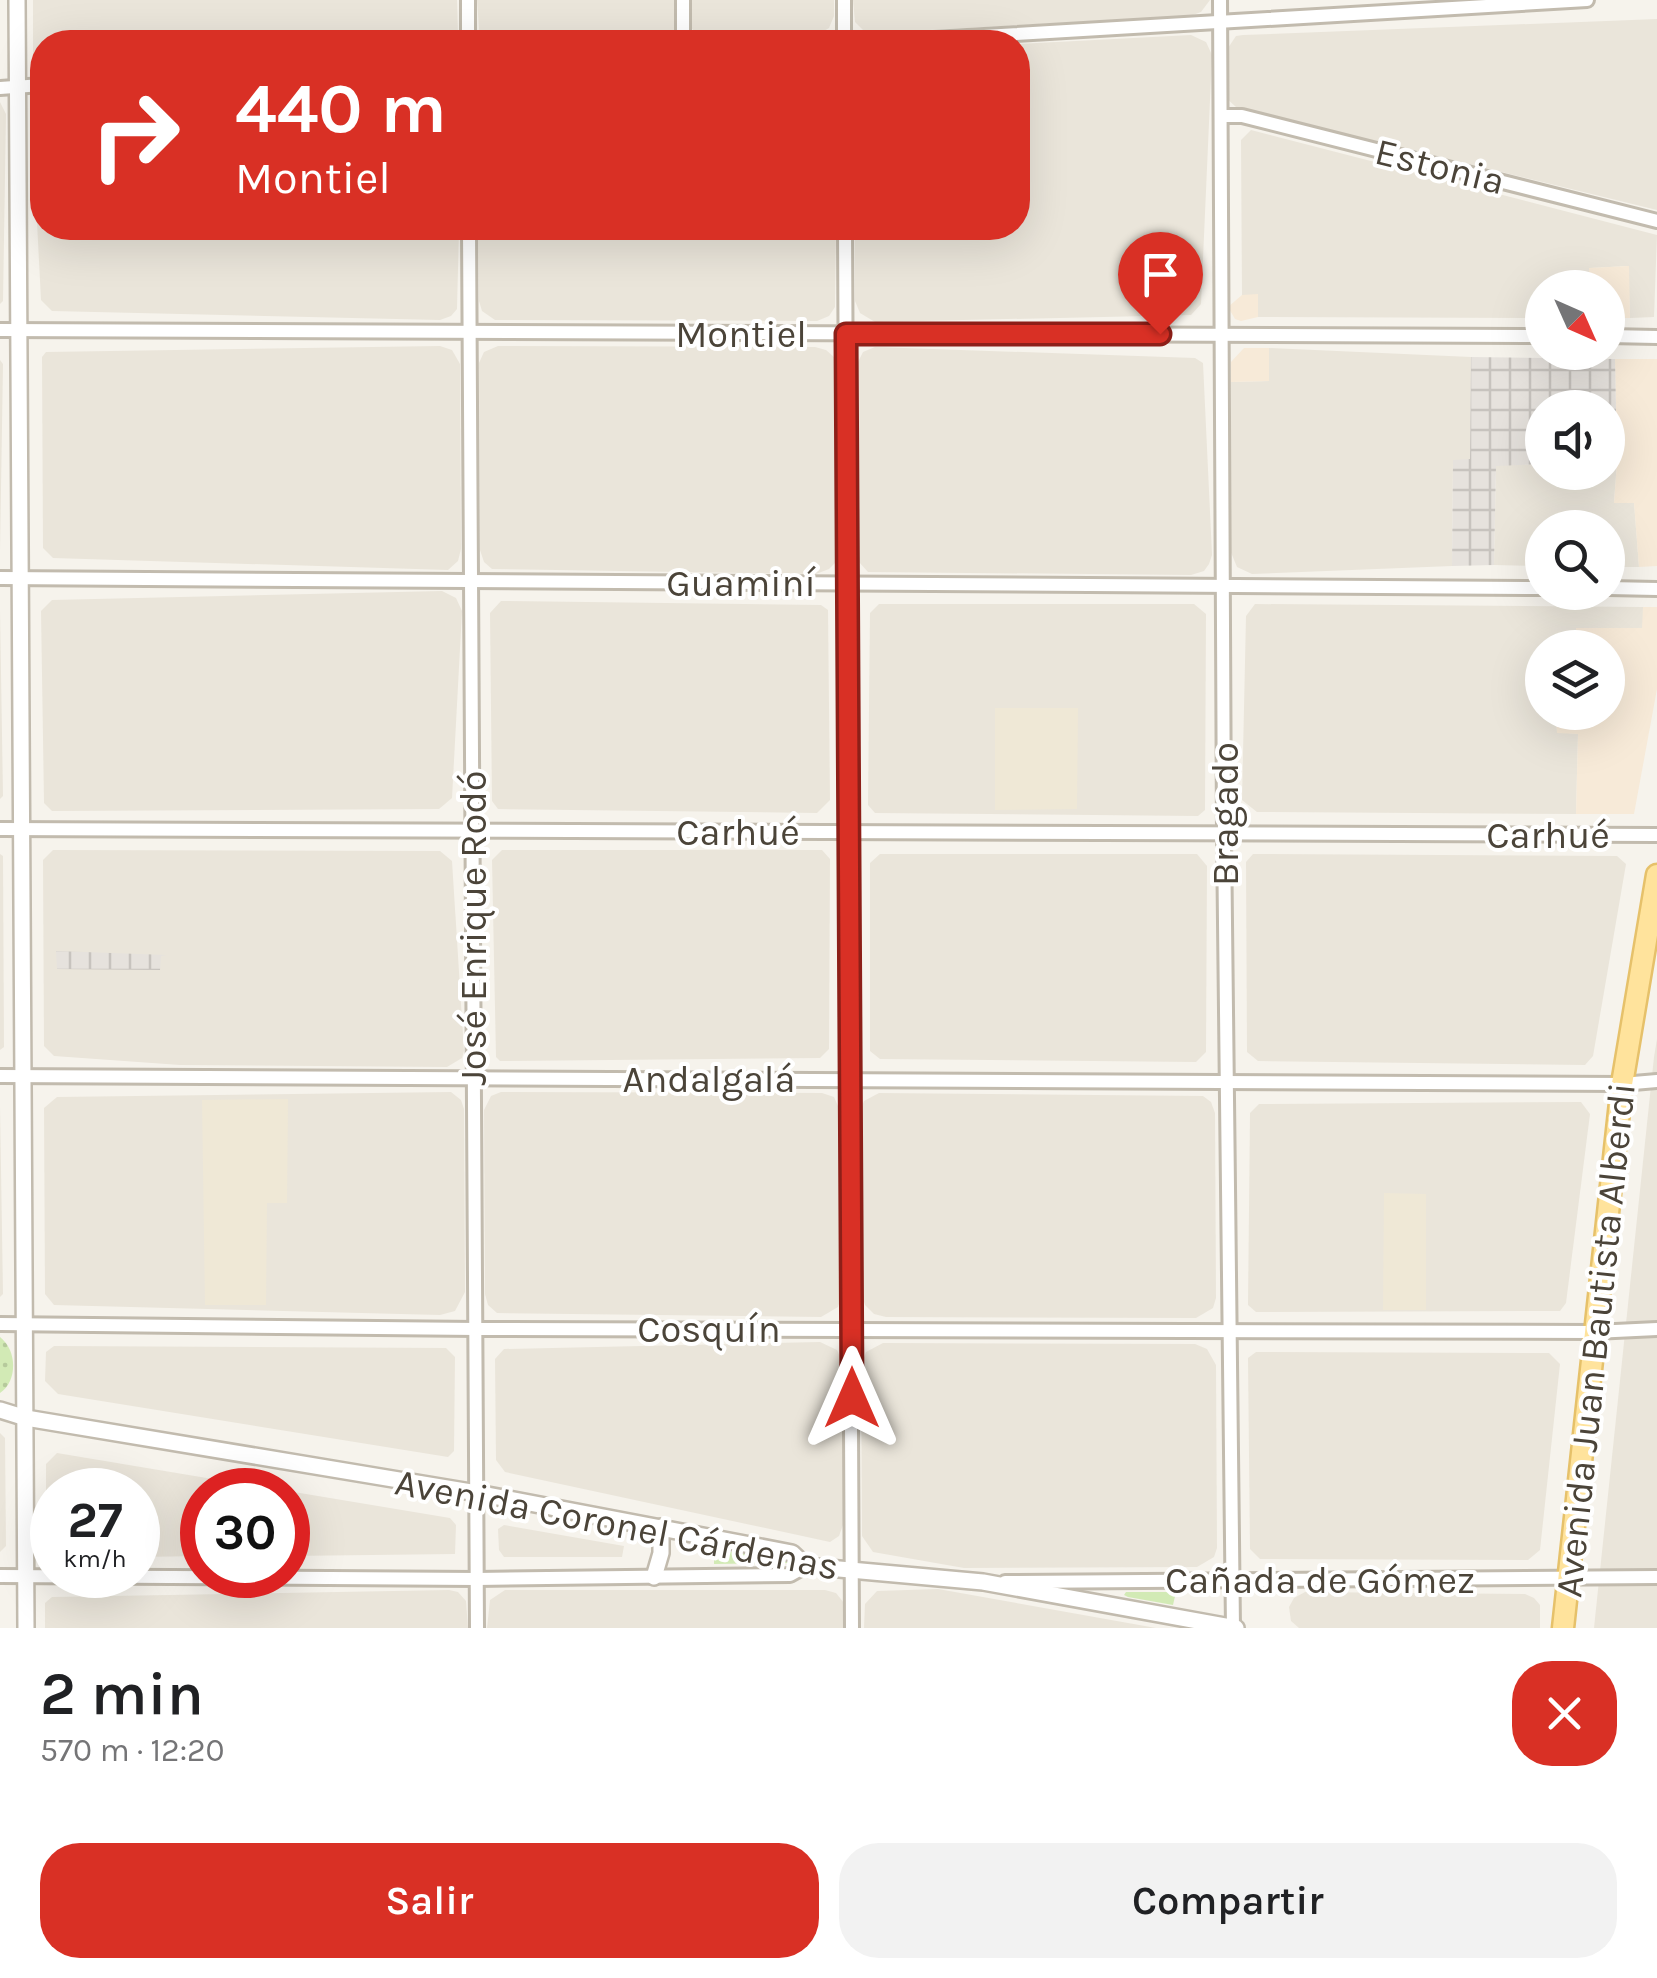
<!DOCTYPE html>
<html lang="es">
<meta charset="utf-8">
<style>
:root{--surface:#fff;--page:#f2f2f2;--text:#202124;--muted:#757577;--accent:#d93025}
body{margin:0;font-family:Karla,sans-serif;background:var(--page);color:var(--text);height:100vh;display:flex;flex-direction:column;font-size:38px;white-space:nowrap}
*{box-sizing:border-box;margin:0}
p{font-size:32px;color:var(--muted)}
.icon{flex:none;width:55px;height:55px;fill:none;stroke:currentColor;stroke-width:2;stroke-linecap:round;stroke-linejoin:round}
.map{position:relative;height:1628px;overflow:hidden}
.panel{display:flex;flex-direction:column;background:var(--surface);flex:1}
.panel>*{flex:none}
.banner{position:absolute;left:30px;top:30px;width:1000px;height:210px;border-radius:40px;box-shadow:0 10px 40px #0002;background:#d93025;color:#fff;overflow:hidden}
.needle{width:65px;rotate:135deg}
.fabs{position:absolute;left:1525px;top:270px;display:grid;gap:20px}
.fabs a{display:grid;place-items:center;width:100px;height:100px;border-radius:50%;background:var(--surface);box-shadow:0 10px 40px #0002;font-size:50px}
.speed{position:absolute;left:30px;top:1468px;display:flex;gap:20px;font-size:50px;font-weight:700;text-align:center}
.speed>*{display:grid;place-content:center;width:130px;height:130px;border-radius:50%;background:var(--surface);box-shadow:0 10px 40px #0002;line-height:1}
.speed small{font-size:25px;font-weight:400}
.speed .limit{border:15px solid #d22;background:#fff;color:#111}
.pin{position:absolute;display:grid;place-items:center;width:85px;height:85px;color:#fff;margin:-102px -42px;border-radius:50% 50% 50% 0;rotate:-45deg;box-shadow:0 0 10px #0007}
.pin .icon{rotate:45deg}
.me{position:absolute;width:110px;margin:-55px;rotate:0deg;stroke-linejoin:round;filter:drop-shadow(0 0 8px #0008)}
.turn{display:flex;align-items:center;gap:35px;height:210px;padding:0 40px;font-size:45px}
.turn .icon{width:130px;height:130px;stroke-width:2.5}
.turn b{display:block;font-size:70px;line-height:85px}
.round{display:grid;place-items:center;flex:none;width:105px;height:105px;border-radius:40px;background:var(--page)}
.head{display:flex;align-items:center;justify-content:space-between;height:170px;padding:0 40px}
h1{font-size:60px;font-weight:600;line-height:75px}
.cta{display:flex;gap:20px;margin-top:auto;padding:20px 40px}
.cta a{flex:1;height:115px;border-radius:40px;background:var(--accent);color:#fff;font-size:40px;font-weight:600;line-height:115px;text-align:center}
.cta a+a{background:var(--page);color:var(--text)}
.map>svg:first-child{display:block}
</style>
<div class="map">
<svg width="1657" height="1628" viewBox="0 0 1657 1628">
<defs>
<pattern id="industrial-grid" width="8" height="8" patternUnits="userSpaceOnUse" patternTransform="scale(2.5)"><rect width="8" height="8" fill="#e6e2dd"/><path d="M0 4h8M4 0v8" fill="none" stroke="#c7c3be"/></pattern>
<pattern id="park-dots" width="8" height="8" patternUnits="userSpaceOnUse" patternTransform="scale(2.5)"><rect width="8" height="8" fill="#d2eab5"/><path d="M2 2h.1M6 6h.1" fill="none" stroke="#b6ca9c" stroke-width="1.8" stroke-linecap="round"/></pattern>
</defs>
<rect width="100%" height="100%" fill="#f6f3ec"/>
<g fill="#eae5da">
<path d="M33,0H457L458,34L456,42H42V73L33,58Z"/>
<path d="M477,0H676V28L673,37L664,42H480Z"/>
<path d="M690,0H834V16L829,28L817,35L704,40L691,28Z"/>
<path d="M853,0H1210L1201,12L1190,16L874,33L863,30L855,22Z"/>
<path d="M1657,19V210L1236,107L1225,97L1228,48L1236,36L1243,35Z"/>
<path d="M1191,35L1206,42L1212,55L1201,304L1191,315L875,322L860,313L855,301V228H1018V44Z"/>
<path d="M42,97V228H459L457,309L451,316L440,320L52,311L41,300L32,125V109Z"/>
<path d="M0,102L6,114L3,301L0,304Z"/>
<path d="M1251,130L1657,235L1654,317L1630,318L1628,266L1590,268V287L1542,288V318L1258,317V295H1242L1241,140Z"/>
<path d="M478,228H836L835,307L829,316L817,321L495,320L482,311L479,301Z"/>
<path d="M440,346L452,350L460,364L461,549L458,561L448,570L53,558L43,548L42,357L46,352Z"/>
<path d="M498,346L815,347L826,350L834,357L837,368L838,553L835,563L829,569L816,574L492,569L484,562L480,550L479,363L484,352Z"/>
<path d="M875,347L1195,358L1203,363L1212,555L1209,564L1204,571L1191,575L868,572L859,562L857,552L856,366L863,352Z"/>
<path d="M1269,348L1471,357L1470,460H1453L1452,566L1252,574L1237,567L1230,550L1231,382L1269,381Z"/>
<path d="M0,360L3,364L0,551Z"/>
<path d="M1608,462H1617L1614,502H1634L1639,567H1608V528H1542V566L1494,565L1496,465L1542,464V472H1608Z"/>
<path d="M442,591L456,598L462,611L452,798L439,809L52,811L44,803L41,611L52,600Z"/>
<path d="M501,601L821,605L828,610L830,800L817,813L498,809L492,801L490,613Z"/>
<path d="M879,604H1194L1206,614L1205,810L1198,816L875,813L868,805L870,613Z"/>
<path d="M1255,604L1643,607V628H1576V647L1542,648V712L1556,713L1557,732L1578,734L1576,814L1257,812L1242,800L1246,616Z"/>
<path d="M0,610L3,796L0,799Z"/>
<path d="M53,850L440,851L452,861L464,1051L462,1058L447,1067L180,1065L54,1056L44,1046L43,860Z"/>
<path d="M502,850H822L830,859L829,1049L820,1058L500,1061L496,1057L492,860Z"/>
<path d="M0,854L3,856L4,1047L0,1050Z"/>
<path d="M880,854H1197L1207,866L1206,1052L1196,1062L880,1059L870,1051V863Z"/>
<path d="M1253,854L1617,856L1626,864L1593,1056L1585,1065L1258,1061L1247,1052L1246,862Z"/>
<path d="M1657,1039V1628H1594L1654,1057Z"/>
<path d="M451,1092L461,1100L464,1109L465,1292L455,1311L440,1315L54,1305L45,1294L44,1108L57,1097Z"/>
<path d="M501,1092L822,1093L834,1097L841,1113L842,1294L838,1307L821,1317L497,1313L488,1305L485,1294L484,1110L491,1096Z"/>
<path d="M879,1093L1203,1096L1211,1102L1215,1113L1216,1298L1213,1308L1196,1318L886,1317L874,1314L865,1305L861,1293L860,1112L864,1101Z"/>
<path d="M1581,1102L1590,1114L1566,1303L1560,1311L1256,1312L1248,1305L1250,1113L1259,1104Z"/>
<path d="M0,1106L3,1294L0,1297Z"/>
<path d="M820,1342L837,1350L843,1363V1525L839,1536L830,1542L505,1472L496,1460L495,1359L504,1349Z"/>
<path d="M883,1343L1195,1344L1207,1349L1216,1365L1217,1548L1214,1557L1197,1567L964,1568L873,1552L862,1536L861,1366L866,1352Z"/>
<path d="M54,1346L446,1348L455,1357L454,1451L448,1457L58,1394L45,1381L46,1352Z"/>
<path d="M1256,1352L1549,1353L1560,1364L1540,1550L1528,1560L1260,1559L1250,1549L1248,1358Z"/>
<path d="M0,1433L5,1438L6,1546L0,1552Z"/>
<path d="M57,1453L279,1490H202V1556L138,1557V1490H52L51,1557L46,1549V1464Z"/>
<path d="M288,1491L450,1518L456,1525L455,1554L288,1556Z"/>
<path d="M504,1525L624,1546L622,1557H504L499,1550L498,1529Z"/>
<path d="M938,1589L1156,1628H864L865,1604L877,1591Z"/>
<path d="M449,1590L458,1592L466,1601L468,1628H45V1603L52,1597Z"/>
<path d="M505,1590H825L836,1593L844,1603L845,1628H487L490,1600Z"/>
<path d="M1305,1592L1525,1594L1534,1598L1540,1605V1628H1299L1291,1621L1289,1607L1294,1598Z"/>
</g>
<g fill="#f7ead8">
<path d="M1629,266L1630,318H1608V288L1590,287L1589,268Z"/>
<path d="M1258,294V317L1241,321L1235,319L1228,307L1242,295Z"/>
<path d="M1244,348H1269V381L1231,382V362Z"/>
<path d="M1615,359H1657V566L1639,567L1634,503H1614L1617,462Z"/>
<path d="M1643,607H1657V689L1634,814H1576L1578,734L1557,733L1556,713L1608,712V648L1576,647V628H1642Z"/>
</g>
<g fill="url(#industrial-grid)">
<path d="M1471,357L1615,359L1617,462H1608V408H1542V464L1496,466L1494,565L1452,566L1453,460L1470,459Z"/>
<path d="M56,951L167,955L161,956L160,970L57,969Z"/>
</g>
<g fill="#efe8d6">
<path d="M995,708H1078L1077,809L995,810Z"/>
<path d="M288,1099L287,1203H267L266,1305H205L202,1100Z"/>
<path d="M1384,1193L1426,1194V1310H1383Z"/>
</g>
<g fill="#d2eab5">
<path d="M714,1549L787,1561L789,1563L714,1564Z"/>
<path d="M1126,1592H1176L1173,1605L1128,1597L1124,1595Z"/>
</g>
<path fill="url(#park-dots)" d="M0,1337C17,1350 18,1381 0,1393Z"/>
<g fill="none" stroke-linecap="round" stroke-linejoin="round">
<g stroke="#c2bbae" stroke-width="18">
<g id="minor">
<path d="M468,0V42"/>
<path d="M683,0V42"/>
<path d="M844,0V42"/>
<path d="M1220,0L1224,834L1233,1628"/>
<path d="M882,42L1587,0"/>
<path d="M0,88L42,85"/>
<path d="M1222,116H1242L1657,221"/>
<path d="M469,228L477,1628"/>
<path d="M845,228L852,1628"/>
<path d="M0,330L1542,336"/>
<path d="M1608,336L1657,337"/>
<path d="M0,578L1542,588"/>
<path d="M1608,588L1657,589"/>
<path d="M0,829L1657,835"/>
<path d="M0,1076L1622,1084L1657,1081"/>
<path d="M0,1324L476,1329L1594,1332L1657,1329"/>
<path d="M0,1576L477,1579L790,1575L806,1566"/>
<path d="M1005,1582L1657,1577"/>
</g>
</g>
<g stroke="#c2bbae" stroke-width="20">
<g id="tertiary">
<path d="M17,0L26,1628"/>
<path d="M0,1410L26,1418L477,1493L792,1553L806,1566L983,1582L1236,1628"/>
<path d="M654,1577L661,1553V1527"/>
</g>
</g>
<g stroke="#e6c16a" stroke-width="25">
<path id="primary" d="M1563,1628L1622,1084L1657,875"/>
</g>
<use href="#minor" stroke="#fff" stroke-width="12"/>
<use href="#tertiary" stroke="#fff" stroke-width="15"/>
<use href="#primary" stroke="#ffe39c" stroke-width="20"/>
</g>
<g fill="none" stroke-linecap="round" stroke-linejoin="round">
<g stroke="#8d1f18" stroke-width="25">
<path id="route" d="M852,1398L846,334H1160"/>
</g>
<use href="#route" stroke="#d93025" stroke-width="18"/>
</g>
<g text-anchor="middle" stroke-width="8" stroke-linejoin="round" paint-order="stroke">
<g font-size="38" fill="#4b4439" stroke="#fff">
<text transform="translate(1440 166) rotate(14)" y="13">Estonia</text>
<text x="741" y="347">Montiel</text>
<text x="741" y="596">Guaminí</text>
<text transform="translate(1225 814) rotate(-90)" y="13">Bragado</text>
<text x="738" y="845">Carhué</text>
<text x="1548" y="848">Carhué</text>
<text transform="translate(473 928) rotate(-90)" y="13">José Enrique Rodó</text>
<text x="709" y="1092">Andalgalá</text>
<text x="709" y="1342">Cosquín</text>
<text transform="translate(1595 1340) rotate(-84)" y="13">Avenida Juan Bautista Alberdi</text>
<text transform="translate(617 1524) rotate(11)" y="13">Avenida Coronel Cárdenas</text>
<text x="1320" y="1593">Cañada de Gómez</text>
</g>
</g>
</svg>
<div class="fabs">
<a><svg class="needle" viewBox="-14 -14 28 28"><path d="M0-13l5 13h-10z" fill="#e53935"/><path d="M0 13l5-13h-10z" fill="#757577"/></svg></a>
<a><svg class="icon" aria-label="sound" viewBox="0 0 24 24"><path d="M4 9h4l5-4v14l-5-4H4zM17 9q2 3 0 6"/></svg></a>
<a><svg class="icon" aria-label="search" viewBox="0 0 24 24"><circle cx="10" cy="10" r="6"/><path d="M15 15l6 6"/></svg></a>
<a><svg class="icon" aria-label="layers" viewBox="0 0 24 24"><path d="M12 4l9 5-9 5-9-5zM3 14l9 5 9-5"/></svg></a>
</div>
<div class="speed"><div>27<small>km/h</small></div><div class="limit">30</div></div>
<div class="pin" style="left:1160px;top:334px;background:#d93025"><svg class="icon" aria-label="arrive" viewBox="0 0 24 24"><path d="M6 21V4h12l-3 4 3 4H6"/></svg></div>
<svg class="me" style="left:852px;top:1398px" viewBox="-20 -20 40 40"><path d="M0-17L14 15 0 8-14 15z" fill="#d93025" stroke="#fff" stroke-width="4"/></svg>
<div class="banner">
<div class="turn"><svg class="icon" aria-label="right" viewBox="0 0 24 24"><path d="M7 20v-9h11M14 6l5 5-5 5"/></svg><div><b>440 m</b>Montiel</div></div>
</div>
</div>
<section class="panel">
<div class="head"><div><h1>2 min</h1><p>570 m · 12:20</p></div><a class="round" style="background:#d93025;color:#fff"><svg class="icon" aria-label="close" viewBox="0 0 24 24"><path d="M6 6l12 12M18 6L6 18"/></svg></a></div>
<div class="cta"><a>Salir</a><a>Compartir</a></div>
</section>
